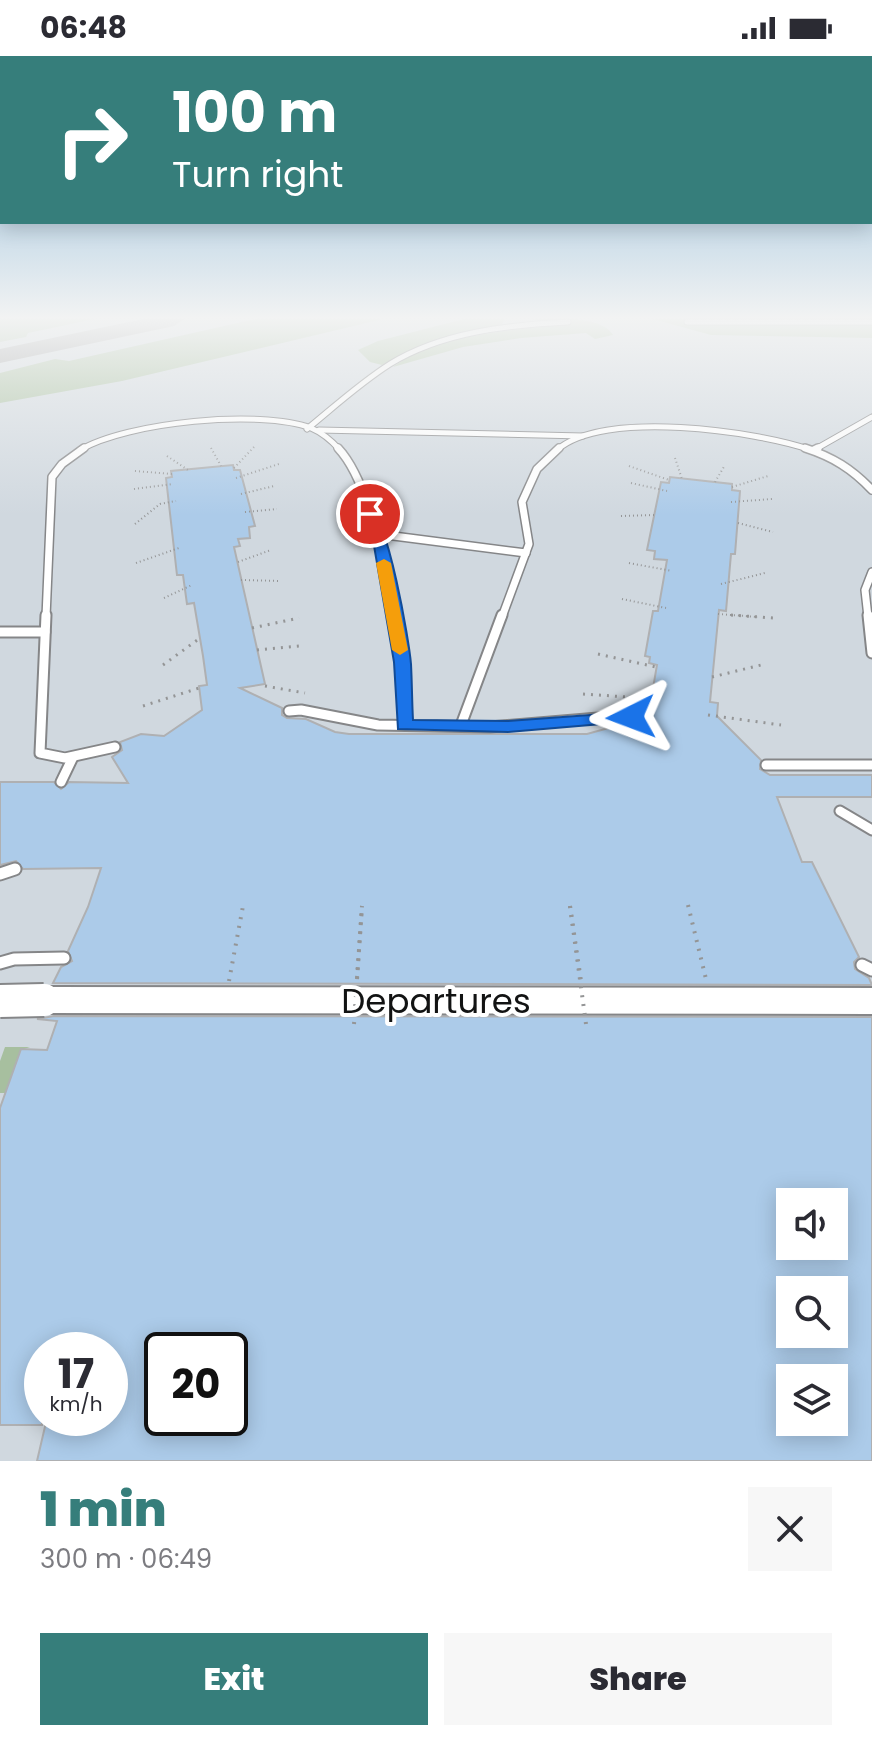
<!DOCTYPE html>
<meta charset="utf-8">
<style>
:root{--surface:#fff;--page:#f7f7f7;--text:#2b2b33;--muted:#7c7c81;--accent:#367e7b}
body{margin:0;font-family:Poppins,sans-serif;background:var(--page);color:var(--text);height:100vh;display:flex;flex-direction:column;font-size:30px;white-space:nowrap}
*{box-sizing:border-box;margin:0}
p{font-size:26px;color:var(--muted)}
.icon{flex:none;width:44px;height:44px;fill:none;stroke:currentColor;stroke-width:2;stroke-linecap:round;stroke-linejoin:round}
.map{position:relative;height:1405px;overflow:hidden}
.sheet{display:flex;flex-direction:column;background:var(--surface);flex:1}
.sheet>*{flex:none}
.banner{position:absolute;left:0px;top:0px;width:872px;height:168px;box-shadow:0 4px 20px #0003;background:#367e7b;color:#fff;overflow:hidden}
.tools{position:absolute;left:776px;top:1132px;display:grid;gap:16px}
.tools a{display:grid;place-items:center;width:72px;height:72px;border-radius:0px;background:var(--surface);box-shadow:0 4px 20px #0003;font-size:40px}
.speed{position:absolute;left:24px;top:1276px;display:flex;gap:16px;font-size:40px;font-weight:700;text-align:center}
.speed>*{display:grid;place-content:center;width:104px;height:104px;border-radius:50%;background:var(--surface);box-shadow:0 4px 20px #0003;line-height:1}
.speed small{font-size:20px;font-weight:400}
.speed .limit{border:4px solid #111;border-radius:12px;background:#fff;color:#111}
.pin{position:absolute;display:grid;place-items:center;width:68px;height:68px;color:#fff;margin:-34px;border:4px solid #fff;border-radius:50%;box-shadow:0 2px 8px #0007}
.me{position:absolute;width:88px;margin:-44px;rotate:267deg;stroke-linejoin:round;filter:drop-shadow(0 0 6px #0008)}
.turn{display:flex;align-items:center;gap:28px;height:168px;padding:0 40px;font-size:36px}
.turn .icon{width:104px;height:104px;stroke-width:2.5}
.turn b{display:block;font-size:56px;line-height:68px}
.round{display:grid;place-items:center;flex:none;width:84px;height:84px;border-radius:0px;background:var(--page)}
.headline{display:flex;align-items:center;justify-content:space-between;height:136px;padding:0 40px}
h1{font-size:48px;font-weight:800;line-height:60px;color:var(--accent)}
.cta{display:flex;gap:16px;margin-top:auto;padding:16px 40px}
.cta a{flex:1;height:92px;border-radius:0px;background:var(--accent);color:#fff;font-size:32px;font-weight:800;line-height:92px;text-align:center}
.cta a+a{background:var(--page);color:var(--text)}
.status{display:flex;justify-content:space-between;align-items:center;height:56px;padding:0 40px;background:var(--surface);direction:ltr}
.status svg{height:22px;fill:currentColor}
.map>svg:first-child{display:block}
</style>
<div class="status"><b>06:48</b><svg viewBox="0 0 49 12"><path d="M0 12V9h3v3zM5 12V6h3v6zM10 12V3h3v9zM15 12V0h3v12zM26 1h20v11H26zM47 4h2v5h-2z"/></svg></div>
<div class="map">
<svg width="872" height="1405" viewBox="0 0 872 1405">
<rect width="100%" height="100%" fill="#e2e4e5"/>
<path fill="#d0d8df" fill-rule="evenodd" d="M0,263H872V1405H0ZM790,1146H834V1190H790ZM790,1234H834V1278H790ZM42,1294H110V1362H42ZM162,1294H230V1362H162ZM790,1322H834V1366H790Z"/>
<g fill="#a7bf9f">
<path d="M0,263H95L28,277L26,281L0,286Z"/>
<path d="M255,263H383L122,325L0,347V317L55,303L69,305Z"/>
<path d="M464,263H505L502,268L408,296L382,309L370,306L358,294L378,285Z"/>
<path d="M530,263C552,263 600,258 613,279L595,283L586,277L521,282L463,291L393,311C441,277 515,274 571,268Z"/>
<path d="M653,263H720L684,264L692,268H872V282L711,279Z"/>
<path d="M5,991H30L21,994L6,1037H0V1005Z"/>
</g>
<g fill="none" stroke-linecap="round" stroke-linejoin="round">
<path fill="#9d9ea0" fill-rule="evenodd" d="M143,263H185L174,270L0,307V293Z"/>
</g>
<g fill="#accbe9" stroke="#afb0b2" stroke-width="2" fill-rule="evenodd">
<path d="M233,409L234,414H240L255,470L249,471L250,482L238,483L240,490L234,491L265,628L240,632L282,652V659L287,662L306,663L335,676L349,678H587L623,668L643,670L645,663L641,657L644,637L652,638L657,609L649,607L650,601L645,600L653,555H658L667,504L654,503L655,495L647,494L661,426L669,427L670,421L732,428V434L740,435L735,498H731L726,555L719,554L710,646L718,647L717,660L761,704L760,713L770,719H872V741H777L802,806H812L859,901L854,906L855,913L869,922L872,929L53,927L61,911L72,905L68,895L88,851L101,812L23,813L16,805L0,809V726H54L61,733L69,726L128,727L112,701L122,694L120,686L141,678L164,680L202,654L199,630L207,629L203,600L194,547L187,548L183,519H177L166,422L172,421L171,415Z"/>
<path d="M54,960L872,961V1405H37L47,1362H110V1294H42V1369H0V1052L21,993L47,994L57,965L37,963ZM790,1146H834V1190H790ZM790,1234H834V1278H790ZM162,1294H230V1362H162ZM790,1322H834V1366H790Z"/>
</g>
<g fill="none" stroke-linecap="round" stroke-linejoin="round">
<g stroke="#858688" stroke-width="7">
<g id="lane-far3">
<path d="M687,266H872"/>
<path d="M307,373C334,351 360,327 390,308C442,276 508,269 568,266"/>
<path d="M319,374L583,380"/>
<path d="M80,394C127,366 260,353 311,372C323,377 331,384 340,394"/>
<path d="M557,394C603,353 756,375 811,394"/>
<path d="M814,394L872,361"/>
</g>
</g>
<g stroke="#858688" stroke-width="10">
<g id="lane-far2">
<path d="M338,392C370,426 386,515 395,561"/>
<path d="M805,392C833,401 852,413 872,434"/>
<path d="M814,394L818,392"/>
<path d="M378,478L526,497"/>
<path d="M46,561L52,421L62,408L84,392"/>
<path d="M502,561L529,488L522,446L537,413L559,392"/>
<path d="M868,561L865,534L872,516"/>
</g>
</g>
<g stroke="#858688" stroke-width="13">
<g id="lane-far1">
<path d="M46,559L40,697L65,702L115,691"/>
<path d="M395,559L405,627V669"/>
<path d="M868,559L872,597"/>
<path d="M0,576H45"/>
<path d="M289,655L301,654L378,669L490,671L622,660L638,664"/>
<path d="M461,669L502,559"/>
<path d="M766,709H872"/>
<path d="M61,726L73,701"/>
<path d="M840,755L872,774"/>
</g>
</g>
<g stroke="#858688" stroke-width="15">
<g id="lane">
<path d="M0,818L15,813"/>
<path d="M0,907L14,903L64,902"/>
<path d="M862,909L872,914"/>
</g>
</g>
<g stroke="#858688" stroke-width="4">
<path id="secondary" d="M44,931L872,932V958L44,957L32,953L27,944L32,935Z"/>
</g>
<g stroke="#949596" stroke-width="2" stroke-dasharray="1 3" stroke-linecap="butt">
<path d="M211,392L221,410"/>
<path d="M167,400L188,414"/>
<path d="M675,402L682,423"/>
<path d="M629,410L669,424"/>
<path d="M234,412L254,391"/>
<path d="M135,415L172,418"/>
<path d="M236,422L279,408"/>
<path d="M715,426L725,409"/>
<path d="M631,427L667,435"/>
<path d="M732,431L768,420"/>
<path d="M134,433L173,428"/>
<path d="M241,438L274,430"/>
<path d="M731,446L772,443"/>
<path d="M245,456L277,453"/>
<path d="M621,460L654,459"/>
<path d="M738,467L773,476"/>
<path d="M135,468L160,448L176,445"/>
<path d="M238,506L271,494"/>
<path d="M136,507L179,492"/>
<path d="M629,507L672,515"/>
<path d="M241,524L281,525"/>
<path d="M721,528L765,517"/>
<path d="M164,542L192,529"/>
<path d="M622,543L666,552"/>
<path d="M718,558L758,561"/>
</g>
<g stroke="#949596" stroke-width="3" stroke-dasharray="2 6" stroke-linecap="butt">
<path d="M731,559L773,562"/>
<path d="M252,572L299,562"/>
<path d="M257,594L300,590"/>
<path d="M598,598L656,611"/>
<path d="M163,609L200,582"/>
<path d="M712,621L761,609"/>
<path d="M265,630L305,637"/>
<path d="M583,638L643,642"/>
<path d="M143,650L199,632"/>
<path d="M708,659L781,669"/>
</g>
<g stroke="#949596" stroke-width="4" stroke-dasharray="2 7" stroke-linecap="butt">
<path d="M688,849L706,923"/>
<path d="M570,850L581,925"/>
<path d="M357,922L362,850"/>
<path d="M229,925L243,850"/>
</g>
<use href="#lane-far3" stroke="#fff" stroke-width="5"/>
<use href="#lane-far2" stroke="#fff" stroke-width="7"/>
<use href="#lane-far1" stroke="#fff" stroke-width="9"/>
<use href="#lane" stroke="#fff" stroke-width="11"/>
<use href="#secondary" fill="#fff" fill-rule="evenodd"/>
<g stroke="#858688" stroke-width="36" stroke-linecap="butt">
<path id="secondary-bridge" d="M0,945L44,944"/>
</g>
<g stroke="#949596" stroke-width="4" stroke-dasharray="2 7" stroke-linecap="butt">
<path d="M570,850L586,968"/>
<path d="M354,968L362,850"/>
</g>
<use href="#secondary-bridge" stroke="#fff" stroke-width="32"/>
</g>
<linearGradient id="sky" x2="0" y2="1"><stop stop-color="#7db1d6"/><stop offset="0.57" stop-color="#f2f3f3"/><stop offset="1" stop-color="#f2f3f3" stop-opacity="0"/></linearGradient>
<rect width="872" height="459" fill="url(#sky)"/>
<path fill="#1a73e8" stroke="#114b97" stroke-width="2" d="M370,454C388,462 409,584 411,608C412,627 412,646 413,664L508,665L631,656L639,661L637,665L508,676L398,673L394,606L372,478L364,458Z"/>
<path fill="#f59e0b" d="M384,503L391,507L408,594L400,599L392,594L376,507Z"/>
<g text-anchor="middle" stroke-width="8" stroke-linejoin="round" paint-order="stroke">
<g font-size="34" fill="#121313" stroke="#fff">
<text x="436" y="957">Departures</text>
</g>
</g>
</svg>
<div class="tools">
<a><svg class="icon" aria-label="sound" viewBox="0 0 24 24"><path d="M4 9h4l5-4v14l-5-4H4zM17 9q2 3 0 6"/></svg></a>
<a><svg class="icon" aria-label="search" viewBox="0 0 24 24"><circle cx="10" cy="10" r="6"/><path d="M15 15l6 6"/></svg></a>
<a><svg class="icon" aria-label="layers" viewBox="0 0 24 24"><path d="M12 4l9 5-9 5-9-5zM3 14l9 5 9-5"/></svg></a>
</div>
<div class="speed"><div>17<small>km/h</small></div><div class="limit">20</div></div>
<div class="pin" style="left:370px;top:458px;background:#d93025"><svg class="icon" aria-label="arrive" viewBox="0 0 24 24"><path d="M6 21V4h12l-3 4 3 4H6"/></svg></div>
<svg class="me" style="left:631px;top:661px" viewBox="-20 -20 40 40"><path d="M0-17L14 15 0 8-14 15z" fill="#1a73e8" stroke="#fff" stroke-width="4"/></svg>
<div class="banner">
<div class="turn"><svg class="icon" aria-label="right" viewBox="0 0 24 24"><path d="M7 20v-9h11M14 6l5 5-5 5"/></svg><div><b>100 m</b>Turn right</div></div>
</div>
</div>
<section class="sheet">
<div class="headline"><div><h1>1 min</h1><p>300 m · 06:49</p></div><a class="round"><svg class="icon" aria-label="close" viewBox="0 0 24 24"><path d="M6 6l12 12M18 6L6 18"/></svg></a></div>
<div class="cta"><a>Exit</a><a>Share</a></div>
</section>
